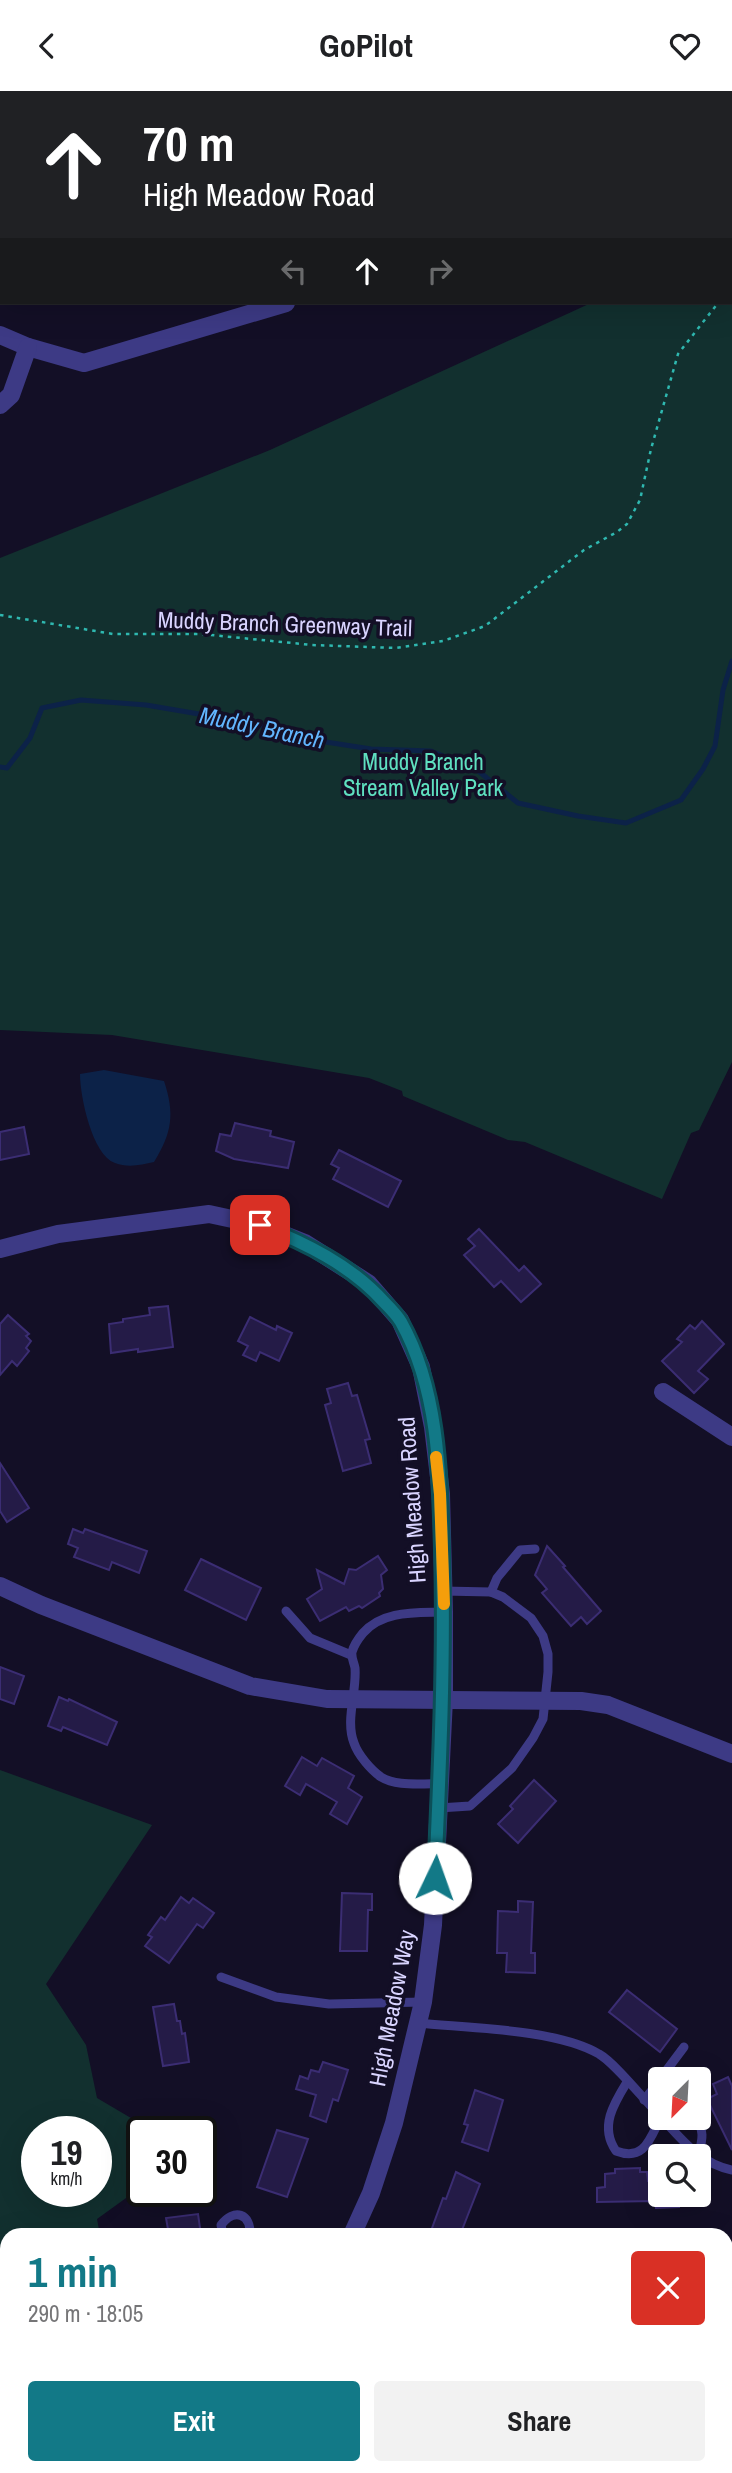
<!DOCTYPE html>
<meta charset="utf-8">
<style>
:root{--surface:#fff;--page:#f2f2f2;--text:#202124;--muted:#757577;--accent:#127987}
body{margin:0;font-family:"Archivo Narrow",sans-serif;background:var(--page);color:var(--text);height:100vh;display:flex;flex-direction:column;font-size:26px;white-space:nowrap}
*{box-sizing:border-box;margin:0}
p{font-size:23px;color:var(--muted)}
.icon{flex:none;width:38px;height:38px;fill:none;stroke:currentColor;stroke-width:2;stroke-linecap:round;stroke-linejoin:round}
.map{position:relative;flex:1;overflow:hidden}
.sheet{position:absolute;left:0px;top:2137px;width:733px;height:247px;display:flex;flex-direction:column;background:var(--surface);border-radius:21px 21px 0 0;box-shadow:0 7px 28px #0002}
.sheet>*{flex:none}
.guide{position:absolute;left:0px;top:0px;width:733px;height:214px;box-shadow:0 7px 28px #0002;background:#202124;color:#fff;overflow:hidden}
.needle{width:46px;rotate:204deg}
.buttons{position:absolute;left:648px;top:1976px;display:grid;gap:14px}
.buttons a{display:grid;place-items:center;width:63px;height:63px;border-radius:7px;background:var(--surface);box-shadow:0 7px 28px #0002;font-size:35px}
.speed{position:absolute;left:21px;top:2025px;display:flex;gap:14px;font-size:35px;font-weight:700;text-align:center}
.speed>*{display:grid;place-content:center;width:91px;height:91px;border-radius:50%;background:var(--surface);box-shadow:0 7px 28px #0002;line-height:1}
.speed small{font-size:18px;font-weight:400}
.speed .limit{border:4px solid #111;border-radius:10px;background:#fff;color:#111}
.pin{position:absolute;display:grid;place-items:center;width:60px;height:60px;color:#fff;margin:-30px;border-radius:14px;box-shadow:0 4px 10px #0006}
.me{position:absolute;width:77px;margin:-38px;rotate:3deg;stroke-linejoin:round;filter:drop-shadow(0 0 5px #0008)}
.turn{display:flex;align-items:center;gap:24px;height:147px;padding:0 28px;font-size:32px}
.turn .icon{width:91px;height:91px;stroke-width:2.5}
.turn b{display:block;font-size:49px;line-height:60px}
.lanes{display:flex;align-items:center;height:66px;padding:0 28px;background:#0003;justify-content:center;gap:35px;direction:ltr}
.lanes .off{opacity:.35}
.round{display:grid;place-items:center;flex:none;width:74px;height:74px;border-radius:7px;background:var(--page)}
.overview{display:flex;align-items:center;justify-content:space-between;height:119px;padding:0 28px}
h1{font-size:42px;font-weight:800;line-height:52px;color:var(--accent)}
.action{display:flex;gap:14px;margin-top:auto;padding:14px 28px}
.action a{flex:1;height:80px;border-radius:7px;background:var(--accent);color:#fff;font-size:28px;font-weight:800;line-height:80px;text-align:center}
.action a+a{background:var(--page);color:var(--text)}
header{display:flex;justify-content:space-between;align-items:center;height:91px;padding:0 28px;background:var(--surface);font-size:32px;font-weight:800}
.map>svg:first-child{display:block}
</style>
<header><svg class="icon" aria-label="back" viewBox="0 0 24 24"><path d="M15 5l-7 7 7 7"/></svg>GoPilot<svg class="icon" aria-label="heart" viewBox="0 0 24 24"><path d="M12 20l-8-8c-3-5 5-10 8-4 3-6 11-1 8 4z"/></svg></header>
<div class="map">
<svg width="732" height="2382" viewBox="0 0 732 2382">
<rect width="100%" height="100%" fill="#130f26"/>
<g fill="#12302f" fill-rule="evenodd">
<path d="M118,0H480L486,2H121Z"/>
<path d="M507,0H732V971L699,1039L691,1042L662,1108L525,1051L508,1049L403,1005L402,1000L369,987L112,944L0,939V467L270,359L591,212H732V2H503Z"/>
<path d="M0,1679L152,1734L46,1893L86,1954L97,2007L153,2040H142V2100H145L133,2102L97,2128L100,2144H7V2350L0,2345ZM96,2040V2100H37V2040Z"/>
<path d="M46,2377H202L200,2382H54Z"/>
</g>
<path fill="#0c2248" d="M104,979L164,990C175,1023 172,1042 154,1071C141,1074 128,1077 115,1072C92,1064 80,1005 80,983Z"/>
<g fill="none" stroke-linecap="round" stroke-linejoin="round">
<path stroke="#0c2248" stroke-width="5" d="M0,676L7,677L30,647L42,617L81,609L146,614L252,632L313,649L371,658L431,660L477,679L518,712L578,725L626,732L681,709L703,678L715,655L723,599L732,570"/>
</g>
<g fill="#241b47" stroke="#3b2d73" stroke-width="2">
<path d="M235,1032L271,1040L270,1045L294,1051L288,1077L234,1068L216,1060L220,1043L231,1045Z"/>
<path d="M24,1036L29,1063L0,1069V1041Z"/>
<path d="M339,1059L401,1090L388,1116L333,1088L339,1077L331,1073Z"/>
<path d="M479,1138L519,1180L524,1175L541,1193L521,1211L501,1190L494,1196L464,1164L475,1155L468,1148Z"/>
<path d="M168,1215L173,1256L138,1261V1258L111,1262L109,1233L123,1231V1228L150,1224L149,1217Z"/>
<path d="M8,1224L29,1243L26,1245L31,1250L26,1257L29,1260L17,1275L12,1270L0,1284V1233Z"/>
<path d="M250,1226L276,1239L277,1235L292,1242L279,1270L260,1261L256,1270L243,1264L248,1255L238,1250Z"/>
<path d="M702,1230L724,1253L698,1280L708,1288L694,1302L662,1270L682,1251L677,1248L690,1234L695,1238Z"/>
<path d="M348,1292L352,1305L357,1304L370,1348L365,1349L371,1372L343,1380L325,1314L331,1312L327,1298Z"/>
<path d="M0,1372L29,1417L7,1431L0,1420Z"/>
<path d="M73,1438L83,1442L85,1438L147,1460L139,1482L112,1471L109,1479L74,1466L78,1457L68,1453Z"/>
<path d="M547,1455L565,1475L563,1476L601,1520L587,1533L581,1526L571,1535L542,1502L547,1498L535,1484Z"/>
<path d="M378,1465L387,1479L381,1484L383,1498L379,1502L380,1505L362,1517L359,1515L349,1520L346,1516L320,1530L307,1508L322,1498L317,1479L344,1493L349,1478L356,1479Z"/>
<path d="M201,1468L261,1497L246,1529L185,1499Z"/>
<path d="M0,1576L24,1585L14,1613L0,1608Z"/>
<path d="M59,1606L68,1610L69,1608L117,1631L107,1654L63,1636L61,1640L48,1635Z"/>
<path d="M302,1666L317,1675L322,1667L354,1685L348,1697L362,1706L347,1733L330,1723L337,1711L306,1693L300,1704L285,1695Z"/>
<path d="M534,1689L556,1710L518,1752L498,1733L513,1718L510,1715Z"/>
<path d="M342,1802L372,1803V1819H368L367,1860H340Z"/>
<path d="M181,1806L189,1812L193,1807L214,1822L203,1837L197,1833L169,1872L145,1855L152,1846L148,1844L161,1826L165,1829Z"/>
<path d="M518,1810L533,1811L531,1862H535V1882L506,1881L507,1862H497L498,1820L518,1821Z"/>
<path d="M627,1899L677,1938L660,1961L609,1921Z"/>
<path d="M174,1913L177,1930H180L182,1943L185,1942L189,1971L163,1975L153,1916Z"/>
<path d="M323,1971L348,1979L338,2010L333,2008L326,2031L310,2025L316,2004L296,1998L300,1985L308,1988L311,1979L319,1981Z"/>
<path d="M728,1986L732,1995V2059L707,2008L717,2003L713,1993Z"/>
<path d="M475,1999L503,2009L488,2060L462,2051L468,2034L464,2033Z"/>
<path d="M277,2039L308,2048L287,2106L257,2096Z"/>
<path d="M640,2077V2081H647L648,2090L660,2089V2104H679V2116L656,2117L655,2110L597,2111V2097L605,2096V2083L615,2082V2078Z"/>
<path d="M456,2081L480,2093L460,2144H442L431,2140L443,2107L446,2108Z"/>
<path d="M198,2123L201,2144H169L166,2127Z"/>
</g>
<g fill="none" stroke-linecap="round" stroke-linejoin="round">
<path stroke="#2fb8b0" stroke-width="2.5" stroke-dasharray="3.5 5" stroke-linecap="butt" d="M0,524L113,543H201L312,554L396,557L443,550L485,535L584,459L617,441L627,433L640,409L651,358L678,263L718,212"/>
<g stroke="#3d3a85" stroke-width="9">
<path d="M491,1501L497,1487L520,1459L535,1458"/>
<path d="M286,1520L310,1547L351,1564"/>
<path d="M440,1693C421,1692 397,1696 381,1686C371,1679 358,1664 354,1652C345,1629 357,1601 355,1577C354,1571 351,1567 352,1561C354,1554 358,1548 363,1542C383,1519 416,1522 444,1521"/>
<path d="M439,1717L470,1715L512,1677L533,1647L543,1628L548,1581V1563L543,1545L531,1527L503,1506L491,1501L443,1500"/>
<path d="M221,1886L276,1906L329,1913L423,1911"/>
<path d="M418,1932C468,1937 557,1938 599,1963C615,1972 645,2010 660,2025"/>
<path d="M660,1988L684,1956"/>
<path d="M627,1991C614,2012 599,2036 616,2060C645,2071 650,2047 661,2026"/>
<path d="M644,2009L660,1989"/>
<path d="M661,2026C682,2049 701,2073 732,2079"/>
<path d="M694,2026C706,2039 702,2050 698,2066"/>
<path d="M692,2108L693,2104"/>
<path d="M223,2144L221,2134C234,2117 251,2122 250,2144"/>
</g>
<g stroke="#3d3a85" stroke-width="18">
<path d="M0,244L28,256L84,272L286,212"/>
<path d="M0,314L11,304L28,256"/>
<path d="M0,1158L58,1143L209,1123L260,1134L305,1152L368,1192L400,1229L421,1276L433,1336L441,1403L444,1521V1608L433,1834L423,1911L394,2032L371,2102L352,2144"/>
<path d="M663,1301L732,1346"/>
<path d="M0,1495L41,1514L250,1595L327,1608L581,1610L608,1614L732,1663"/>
</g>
</g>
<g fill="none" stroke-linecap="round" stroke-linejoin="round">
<g stroke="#0c4f58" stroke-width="18">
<path id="route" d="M260,1134C305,1152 351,1174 384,1211C390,1217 397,1224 401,1231C439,1299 440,1384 442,1459C445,1569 440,1677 435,1787"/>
</g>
<use href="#route" stroke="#127987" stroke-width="12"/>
<path stroke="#f59e0b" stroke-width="12" d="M436,1366L440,1403L444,1513"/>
</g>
<g text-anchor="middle" stroke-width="7" stroke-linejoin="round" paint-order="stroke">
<g font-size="23" fill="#d9d4ff" stroke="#130f26">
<text transform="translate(285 533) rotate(2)" y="8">Muddy Branch Greenway Trail</text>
<text transform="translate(412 1409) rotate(-94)" y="8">High Meadow Road</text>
<text transform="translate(392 1917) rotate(-79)" y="8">High Meadow Way</text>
</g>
<g font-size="23" fill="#5fe0c0" stroke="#130f26">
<text x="423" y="679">Muddy Branch<tspan x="423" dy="26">Stream Valley Park</tspan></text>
</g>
<g font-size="24" font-style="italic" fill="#62b6ff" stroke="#130f26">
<text transform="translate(262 637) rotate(12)" y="8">Muddy Branch</text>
</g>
</g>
</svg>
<div class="buttons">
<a><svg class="needle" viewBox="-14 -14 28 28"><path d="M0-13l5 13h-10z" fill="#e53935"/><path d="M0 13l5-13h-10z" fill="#757577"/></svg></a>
<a><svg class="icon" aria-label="search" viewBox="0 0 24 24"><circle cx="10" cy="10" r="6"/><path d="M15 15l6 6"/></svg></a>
</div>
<div class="speed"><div>19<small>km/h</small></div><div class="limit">30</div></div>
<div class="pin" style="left:260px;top:1134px;background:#d93025"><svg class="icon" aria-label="arrive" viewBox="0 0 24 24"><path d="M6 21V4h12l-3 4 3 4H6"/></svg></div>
<svg class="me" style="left:435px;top:1787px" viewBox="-20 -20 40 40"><circle r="19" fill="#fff"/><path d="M0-13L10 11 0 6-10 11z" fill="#127987"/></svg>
<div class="guide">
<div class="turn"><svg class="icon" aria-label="ahead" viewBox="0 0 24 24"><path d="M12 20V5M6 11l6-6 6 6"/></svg><div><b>70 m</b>High Meadow Road</div></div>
<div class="lanes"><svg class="icon off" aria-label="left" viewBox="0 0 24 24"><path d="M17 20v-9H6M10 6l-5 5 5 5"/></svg><svg class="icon" aria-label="ahead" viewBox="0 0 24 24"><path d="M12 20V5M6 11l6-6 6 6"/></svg><svg class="icon off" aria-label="right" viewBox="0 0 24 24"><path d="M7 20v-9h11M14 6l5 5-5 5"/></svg></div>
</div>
<section class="sheet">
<div class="overview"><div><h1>1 min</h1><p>290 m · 18:05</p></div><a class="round" style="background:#d93025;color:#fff"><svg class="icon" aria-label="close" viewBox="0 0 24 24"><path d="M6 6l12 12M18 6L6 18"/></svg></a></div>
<div class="action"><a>Exit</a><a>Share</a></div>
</section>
</div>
